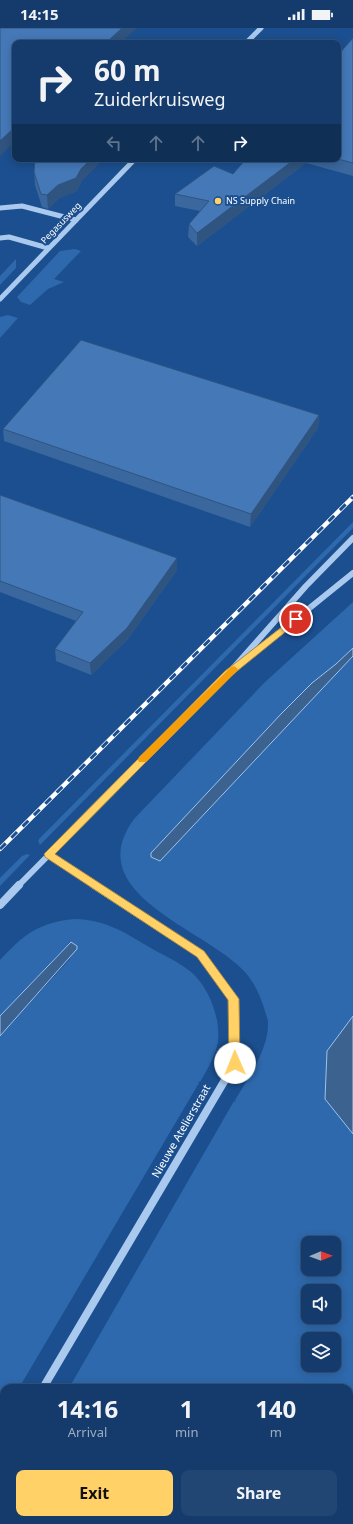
<!DOCTYPE html>
<style>
:root{--surface:#143b6b;--page:#214673;--text:#f1f3f6;--muted:#9dadc1;--line:#33557e;--accent:#ffd166}
body{margin:0;font-family:"Noto Sans",sans-serif;background:var(--page);color:var(--text);height:100vh;display:flex;flex-direction:column;font-size:15px;white-space:nowrap}
*{box-sizing:border-box;margin:0}
p{font-size:13px;color:var(--muted)}
.icon{flex:none;width:22px;height:22px;fill:none;stroke:currentColor;stroke-width:2;stroke-linecap:round;stroke-linejoin:round}
.map{position:relative;flex:1;overflow:hidden}
.side{position:absolute;left:0px;top:1356px;width:353px;height:140px;display:flex;flex-direction:column;background:var(--surface);border-radius:12px 12px 0 0;box-shadow:0 2px 10px #0003,0 0 0 1px var(--line)}
.side>*{flex:none}
.guide{position:absolute;left:12px;top:12px;width:329px;height:122px;border-radius:8px;box-shadow:0 2px 10px #0003,0 0 0 1px var(--line);background:#143b6b;color:var(--text);overflow:hidden}
.needle{width:26px;rotate:89deg}
.controls{position:absolute;left:301px;top:1208px;display:grid;gap:8px}
.controls a{display:grid;place-items:center;width:40px;height:40px;border-radius:8px;background:var(--surface);box-shadow:0 2px 10px #0003,0 0 0 1px var(--line);font-size:20px}
.pin{position:absolute;display:grid;place-items:center;width:34px;height:34px;color:#fff;margin:-17px;border:2px solid #fff;border-radius:50%;box-shadow:0 1px 4px #0007}
.me{position:absolute;width:44px;margin:-22px;rotate:359deg;stroke-linejoin:round;filter:drop-shadow(0 0 3px #0008)}
.turn{display:flex;align-items:center;gap:14px;height:84px;padding:0 16px;font-size:18px}
.turn .icon{width:52px;height:52px;stroke-width:2.5}
.turn b{display:block;font-size:28px;line-height:34px}
.lanes{display:flex;align-items:center;height:38px;padding:0 16px;background:#0003;justify-content:center;gap:20px;direction:ltr}
.lanes .off{opacity:.35}
.eta{display:flex;justify-content:space-evenly;align-items:center;height:68px;text-align:center}
.eta b{font-size:24px;font-weight:700;line-height:28px}
.action{display:flex;gap:8px;margin-top:auto;padding:8px 16px}
.action a{flex:1;height:46px;border-radius:8px;background:var(--accent);color:#111;font-size:16px;font-weight:700;line-height:46px;text-align:center}
.action a+a{background:var(--page);color:var(--text)}
.status{display:flex;justify-content:space-between;align-items:center;height:28px;padding:0 20px;background:var(--surface);direction:ltr}
.status svg{height:11px;fill:currentColor}
.map>svg:first-child{display:block}
</style>
<div class="status"><b>14:15</b><svg viewBox="0 0 49 12"><path d="M0 12V9h3v3zM5 12V6h3v6zM10 12V3h3v9zM15 12V0h3v12zM26 1h20v11H26zM47 4h2v5h-2z"/></svg></div>
<div class="map">
<svg width="353" height="1496" viewBox="0 0 353 1496">
<rect width="100%" height="100%" fill="#1b4f8f"/>
<g fill="#2e69ad" fill-rule="evenodd">
<path d="M75,221L81,223L54,251L64,254L48,261L30,277L21,274L17,269L60,223Z"/>
<path d="M16,231V240L0,257V248Z"/>
<path d="M8,287L18,290L0,310V289Z"/>
<path d="M353,494V500L40,817L38,813L39,811Z"/>
<path d="M353,574V620L336,636L312,655L281,686L151,825L156,832L160,833L353,628V988L327,1023L325,1071L353,1106V1496H0V1480L4,1473V1492H349V1360H69L234,1073L236,1074L235,1072C248,1051 269,1020 268,995C268,990 265,985 264,980C260,967 254,954 244,943C206,901 79,866 134,791L265,654ZM308,1215H334V1241H308ZM308,1263H334V1289H308ZM308,1311H334V1337H308Z"/>
<path d="M27,826L30,827L0,858V850L22,828Z"/>
<path d="M74,891C106,892 122,903 149,919C163,927 179,934 191,944C210,960 224,997 216,1022C212,1033 206,1044 200,1054L198,1053L199,1055L19,1360H4V1384L0,1391V1008L69,932L77,918L70,914L0,988V932C24,906 38,895 74,891Z"/>
</g>
<g fill="#3c6290" stroke="#9cc4f0">
<path d="M353,620V628L160,833L151,829V825L281,686L312,655L336,636Z"/>
<path d="M71,914L77,918V921L0,1008V988Z"/>
<path d="M353,988V1106L325,1071L327,1023Z"/>
</g>
<g fill="none" stroke-linecap="round" stroke-linejoin="round">
<g stroke="#a9c9ee" stroke-width="5">
<path d="M246,15L261,0"/>
<path d="M0,180L22,178L76,192"/>
<path d="M0,210L9,209L48,220"/>
<path d="M0,271L135,131"/>
</g>
<g stroke="#a9c9ee" stroke-width="6">
<path d="M244,633L353,545"/>
<path d="M48,826L96,858"/>
<path d="M18,858L228,646L306,558L353,510"/>
</g>
<g stroke="#a9c9ee" stroke-width="8">
<path d="M0,877L19,857"/>
<path d="M43,1360L235,1035L234,971L200,926L94,857"/>
<path d="M0,1433L4,1427"/>
</g>
<g stroke="#fff" stroke-width="4.5">
<path id="rail" d="M0,821L353,469"/>
</g>
<use href="#rail" stroke="#1b4f8f" stroke-width="3" stroke-dasharray="8" stroke-linecap="butt"/>
</g>
<g fill="#3a679d">
<path d="M353,10V148L306,135L197,218L188,209L189,196L200,183L175,178V166L233,146L246,131H338Z"/>
<path d="M34,144L81,154L77,163L59,170L48,181L42,179L35,157Z"/>
<path d="M319,387L318,400L250,499L4,413L3,401Z"/>
<path d="M0,467L177,542L127,612L91,647L56,633L55,621L76,593L0,564Z"/>
</g>
<g fill="#305480">
<path d="M122,0H137L121,15H106Z"/>
<path d="M15,99V114L0,128V113Z"/>
<path d="M91,131H104L81,154L77,163L59,170L48,181L47,167L58,157L81,141Z"/>
<path d="M295,131H306V135L197,218V205Z"/>
<path d="M319,387L318,400L250,499L251,486Z"/>
<path d="M177,530V542L127,612L91,647L90,635Z"/>
</g>
<g fill="#4478b7" stroke="#305480">
<path d="M0,0H122L106,15H15V99L0,113Z"/>
<path d="M353,10V135L338,131V27Z"/>
<path d="M35,131H91L81,141L76,150L58,157L47,167L41,166L34,144Z"/>
<path d="M246,131H295L197,205L189,196L209,173L175,166L214,138L233,146Z"/>
<path d="M81,312L319,387L251,486L3,401Z"/>
<path d="M0,467L177,530L127,600L90,635L55,621L83,584L0,553Z"/>
</g>
<path fill="#ffd166" stroke="#a68842" d="M296,588L299,589L300,591L299,593L231,648L55,826L204,923L239,971L240,1035L238,1038L235,1039L231,1038L229,1035L228,972L197,929L45,829L44,826L225,643Z"/>
<path fill="#f59e0b" d="M234,638L238,641L237,643L146,734H139L138,732L139,729L231,639Z"/>
<circle fill="#ffd166" stroke="#1b4f8f" stroke-width="1.5" cx="218" cy="173" r="4"/>
<g text-anchor="middle" stroke-width="4" stroke-linejoin="round" paint-order="stroke">
<g font-size="9" fill="#fff" stroke="#1b4f8f" text-anchor="start">
<text x="226" y="176">NS Supply Chain</text>
</g>
<g font-size="9" fill="#fff" stroke="#1b4f8f">
<text transform="translate(61 195) rotate(-46)" y="3">Pegasusweg</text>
</g>
<g font-size="11" fill="#fff" stroke="#1b4f8f">
<text transform="translate(181 1103) rotate(-60)" y="4">Nieuwe Atelierstraat</text>
</g>
</g>
</svg>
<div class="controls">
<a><svg class="needle" viewBox="-14 -14 28 28"><path d="M0-13l5 13h-10z" fill="#e53935"/><path d="M0 13l5-13h-10z" fill="#9dadc1"/></svg></a>
<a><svg class="icon" aria-label="sound" viewBox="0 0 24 24"><path d="M4 9h4l5-4v14l-5-4H4zM17 9q2 3 0 6"/></svg></a>
<a><svg class="icon" aria-label="layers" viewBox="0 0 24 24"><path d="M12 4l9 5-9 5-9-5zM3 14l9 5 9-5"/></svg></a>
</div>
<div class="pin" style="left:296px;top:591px;background:#d93025"><svg class="icon" aria-label="arrive" viewBox="0 0 24 24"><path d="M6 21V4h12l-3 4 3 4H6"/></svg></div>
<svg class="me" style="left:235px;top:1035px" viewBox="-20 -20 40 40"><circle r="19" fill="#fff"/><path d="M0-13L10 11 0 6-10 11z" fill="#ffd166"/></svg>
<div class="guide">
<div class="turn"><svg class="icon" aria-label="right" viewBox="0 0 24 24"><path d="M7 20v-9h11M14 6l5 5-5 5"/></svg><div><b>60 m</b>Zuiderkruisweg</div></div>
<div class="lanes"><svg class="icon off" aria-label="left" viewBox="0 0 24 24"><path d="M17 20v-9H6M10 6l-5 5 5 5"/></svg><svg class="icon off" aria-label="ahead" viewBox="0 0 24 24"><path d="M12 20V5M6 11l6-6 6 6"/></svg><svg class="icon off" aria-label="ahead" viewBox="0 0 24 24"><path d="M12 20V5M6 11l6-6 6 6"/></svg><svg class="icon" aria-label="right" viewBox="0 0 24 24"><path d="M7 20v-9h11M14 6l5 5-5 5"/></svg></div>
</div>
<section class="side">
<div class="eta">
<div><b>14:16</b><p>Arrival</p></div>
<div><b>1</b><p>min</p></div>
<div><b>140</b><p>m</p></div>
</div>
<div class="action"><a>Exit</a><a>Share</a></div>
</section>
</div>
